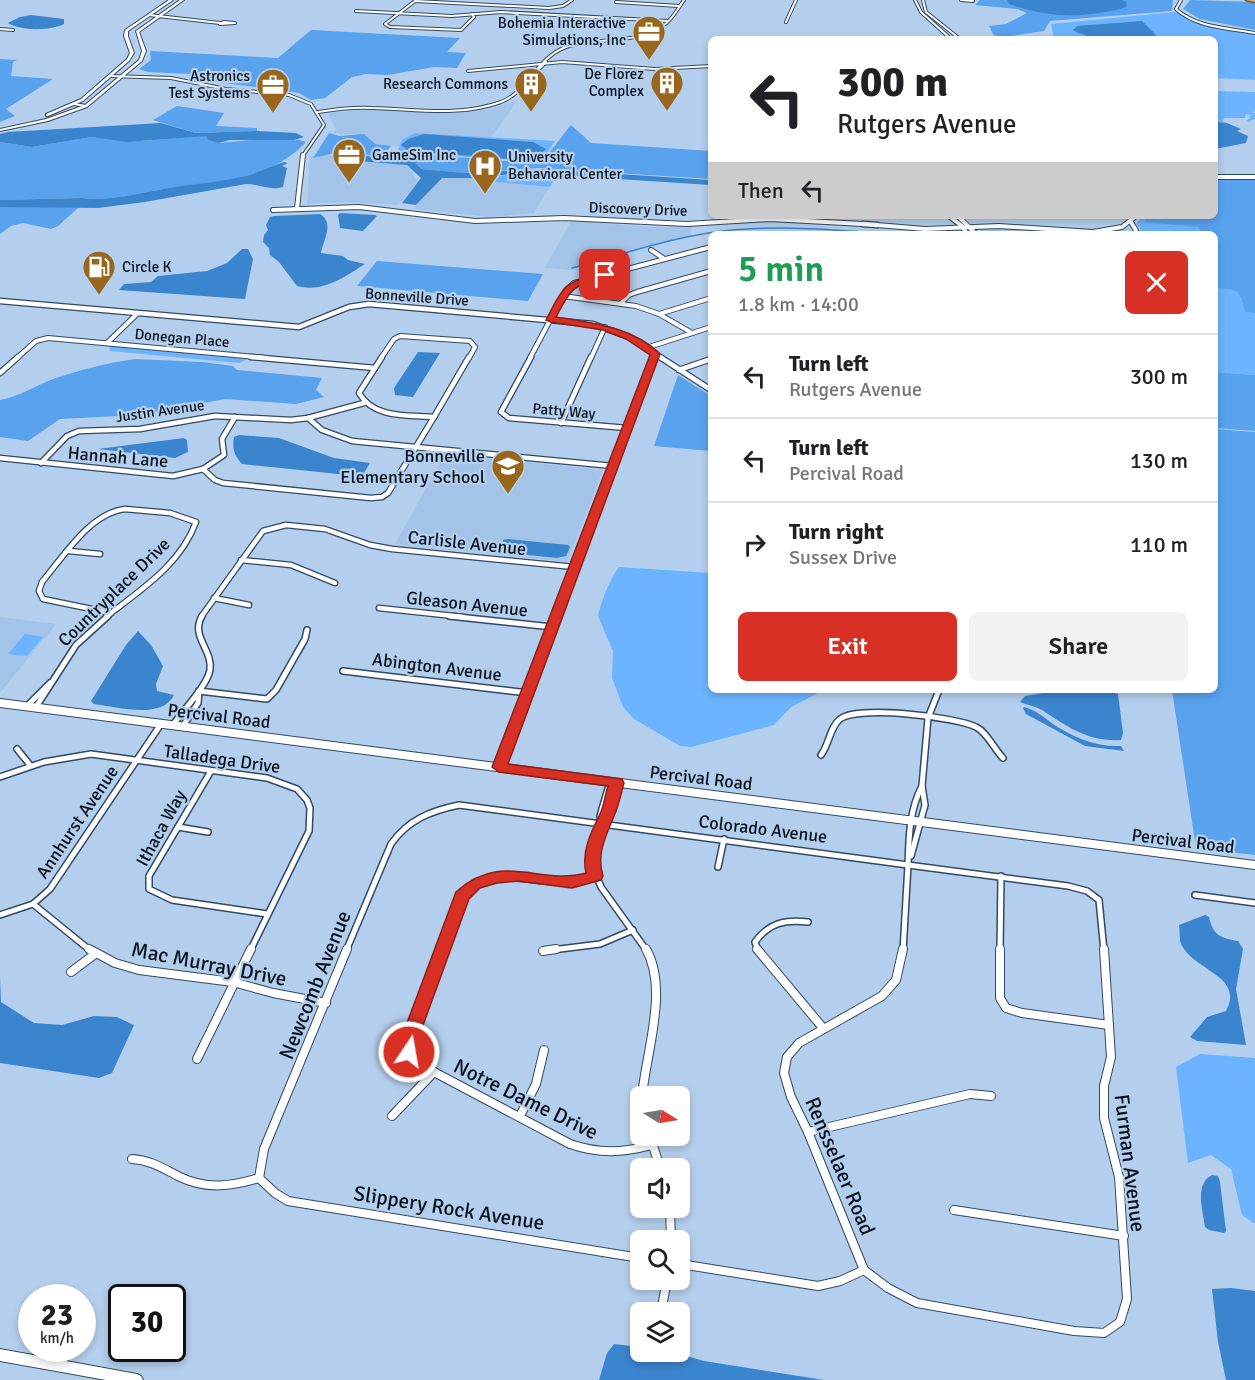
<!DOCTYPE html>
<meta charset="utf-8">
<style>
:root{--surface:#fff;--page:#f2f2f2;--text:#202124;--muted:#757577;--line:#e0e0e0;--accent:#d93025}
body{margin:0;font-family:Signika,sans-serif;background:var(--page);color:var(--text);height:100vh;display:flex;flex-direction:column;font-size:22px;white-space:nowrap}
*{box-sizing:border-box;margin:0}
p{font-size:20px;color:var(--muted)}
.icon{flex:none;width:33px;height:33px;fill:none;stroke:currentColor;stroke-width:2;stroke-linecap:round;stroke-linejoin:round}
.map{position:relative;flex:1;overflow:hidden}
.drawer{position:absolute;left:708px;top:231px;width:510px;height:462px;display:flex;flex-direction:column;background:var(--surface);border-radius:9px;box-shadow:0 3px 9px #0003}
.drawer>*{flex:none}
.hud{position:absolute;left:708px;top:36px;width:510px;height:183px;border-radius:9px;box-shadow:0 3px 9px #0003;background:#fff;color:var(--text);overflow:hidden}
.needle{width:39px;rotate:101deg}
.tools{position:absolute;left:630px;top:1086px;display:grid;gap:12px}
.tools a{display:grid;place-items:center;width:60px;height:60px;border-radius:9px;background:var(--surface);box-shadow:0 3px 9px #0003;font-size:30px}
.speed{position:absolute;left:18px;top:1284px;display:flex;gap:12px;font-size:30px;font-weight:700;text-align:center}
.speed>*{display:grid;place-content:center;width:78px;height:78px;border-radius:50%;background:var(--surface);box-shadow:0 3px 9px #0003;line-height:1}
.speed small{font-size:15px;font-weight:400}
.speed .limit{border:3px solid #111;border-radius:9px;background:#fff;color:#111}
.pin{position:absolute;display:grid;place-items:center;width:51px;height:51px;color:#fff;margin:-26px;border-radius:12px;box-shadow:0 3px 9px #0006}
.me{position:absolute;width:66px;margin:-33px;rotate:12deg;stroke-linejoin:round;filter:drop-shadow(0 0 4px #0008)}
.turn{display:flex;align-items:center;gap:21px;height:126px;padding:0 30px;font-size:27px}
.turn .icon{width:78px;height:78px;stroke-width:2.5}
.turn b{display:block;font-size:42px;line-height:51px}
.then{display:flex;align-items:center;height:57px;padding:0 30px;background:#0003;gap:12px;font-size:22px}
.round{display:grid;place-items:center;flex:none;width:63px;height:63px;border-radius:9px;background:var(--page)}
.head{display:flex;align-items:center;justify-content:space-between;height:102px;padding:0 30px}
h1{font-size:36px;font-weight:600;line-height:45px;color:#1e9e55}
.action{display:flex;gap:12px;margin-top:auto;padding:12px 30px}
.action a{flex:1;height:69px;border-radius:9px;background:var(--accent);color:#fff;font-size:24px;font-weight:600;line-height:69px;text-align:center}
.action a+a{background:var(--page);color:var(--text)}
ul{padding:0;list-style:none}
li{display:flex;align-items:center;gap:18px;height:84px;padding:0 30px;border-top:2px solid var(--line)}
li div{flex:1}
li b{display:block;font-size:22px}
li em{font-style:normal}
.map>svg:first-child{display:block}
</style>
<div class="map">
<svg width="1255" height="1380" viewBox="0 0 1255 1380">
<rect width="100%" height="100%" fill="#b4cfed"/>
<g fill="#a3c4e8">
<path d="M517,101L490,139L400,146L373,144L367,135L333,133L336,130L328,113L373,109L461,113L490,109Z"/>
<path d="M400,152L418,182L398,205L349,202L307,204L310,156Z"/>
<path d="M488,177L489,180L495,182L550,187L534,213L490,217L414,209L435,182L442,178Z"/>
<path d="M571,221L650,227H692L690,237L656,244L571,270L545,268Z"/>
<path d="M979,228H1010L1070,232L1071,234H983Z"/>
<path d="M445,454L603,470L567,562L395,544Z"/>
<path d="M0,617L56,624L0,693Z"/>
</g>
<g fill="#6cb4ff">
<path d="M1175,12L1201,23L1255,34V80L1215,78V39H1054L1051,24Z"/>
<path d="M1215,91L1255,92V111L1251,112L1255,113V119L1249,121L1255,124L1247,121L1251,115L1246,114L1245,118H1224L1222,121L1227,123L1215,122Z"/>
<path d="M415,133L555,141L541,162L397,152L402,140Z"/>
<path d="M522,174L556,175L550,187L495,182L489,180L488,177Z"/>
<path d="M1142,216H1145L1144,222L1215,216L1230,240L1200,227L1201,234H1141L1140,228L1136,224Z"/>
<path d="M1215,288C1239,290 1239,289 1245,312L1255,313V375L1215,372Z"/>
<path d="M109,346L247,359L239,363L110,351Z"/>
<path d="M619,567L711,573V690H824L791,707L774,725L691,747L680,746L634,719L623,707L612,678L613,651L598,616C601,602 610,578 619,567Z"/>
<path d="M25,634L43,637L27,656L8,654Z"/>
<path d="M1200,1054L1255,1058V1224L1242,1215L1231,1169L1211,1155L1188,1163L1176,1067Z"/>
</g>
<g fill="#58a2ee">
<path d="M980,0H1173L1172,11L1050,21L1044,31L999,38L993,34L989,26L1006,24L1027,13L1017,9L975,5Z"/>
<path d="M1190,0L1255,2V30L1200,19L1183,9Z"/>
<path d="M311,30L460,38L447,52L466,53L457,68L434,67L388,75L366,74L352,77L325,98L311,100L299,93L280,90L223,83L192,74L148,72L139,69L151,60L150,51L278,58Z"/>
<path d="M0,59L17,60L13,62L11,76L53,79L6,109L15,116L0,122Z"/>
<path d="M177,106L224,113L216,126L257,128V131L196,133L153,120Z"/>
<path d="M571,125L591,143L711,151V179L539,168L463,173L421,169L413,160C442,152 505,162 537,164C545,161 564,133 571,125Z"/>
<path d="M329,133L339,136L364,134L375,144L391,146L385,153L371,155L339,152L313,158Z"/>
<path d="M199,136H206L218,143C240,142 285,134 306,142C268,183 209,181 158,190C133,195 107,201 81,198L0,200V142L32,147L92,137L143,141Z"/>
<path d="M1255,179V313L1245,312C1239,289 1239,290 1215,288V234H1201L1199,227L1144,222L1145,216H1215V180Z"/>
<path d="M59,206L78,208L58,226L51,229L23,223L11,226L0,234V207Z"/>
<path d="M377,261L543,274L528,301L357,286Z"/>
<path d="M135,359L202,362L233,366L237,370L322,378L316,390L324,397L296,404L225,399L139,415L60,419L28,441L0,437V400C18,397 35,386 53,379C80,370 106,363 135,359Z"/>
<path d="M1215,372L1255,375V431L1215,428Z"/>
<path d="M678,375L711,396V451L654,446Z"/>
<path d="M1215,429L1255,432V855L1196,848L1172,690H1215Z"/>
</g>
<g fill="#3b85cf">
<path d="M1007,0H1122L1126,2L1127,6C1118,11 1108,11 1099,13C1066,18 1040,15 1009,4Z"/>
<path d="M31,15L64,19V24C51,31 20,31 8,23L20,17Z"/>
<path d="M1142,21L1156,35C1138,43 1089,41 1073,30L1077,26Z"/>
<path d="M1215,122L1227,123L1241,129L1237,131L1248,136L1246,143L1215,149Z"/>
<path d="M161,123L196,133L257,131L296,133L304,137L294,140H230L218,143L208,140L206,136L127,142L92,137L32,147L0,142V134L8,132Z"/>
<path d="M424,134L533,142L546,149L534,159L522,160L409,151L401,145L408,139Z"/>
<path d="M341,154L368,156L376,159L379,157H391L389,160L380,159L390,162C398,157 435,155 446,156L427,157L413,160L421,169L465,173L542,169L711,180V185L524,173L473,178H442L416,205L402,203L421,178L407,165L334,159L335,155Z"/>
<path d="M284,162L288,163L282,166L287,168L283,187C270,191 259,184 246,184L145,202L98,208L0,207V200L81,198C107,201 132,195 158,190C187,184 216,183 245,176C258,173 271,166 284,162Z"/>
<path d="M340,213L375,215L377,216L363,231L340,228L338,215Z"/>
<path d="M320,214C335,223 323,241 321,253L343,256L348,260L365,264C345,277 322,293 297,286L279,262L270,255L269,248L263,242L264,235L268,230L266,225L270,217L274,216Z"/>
<path d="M242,249H248L253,259L245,299L119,290L124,284L151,282L158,276L207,271L227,263Z"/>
<path d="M418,352L440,353L413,397L395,395L394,388Z"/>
<path d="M239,435L279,438L334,458L370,463L364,473L357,476L242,464C234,455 232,449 234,437Z"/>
<path d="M184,438L187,440L188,452L175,458L98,449Z"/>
<path d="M508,539L568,545L570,547L566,556L557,558L519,554L503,542V540Z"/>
<path d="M138,631L151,645L163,666L156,684L157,691L174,695C162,720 117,707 94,704L91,701L126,645Z"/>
<path d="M1106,690L1118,694L1123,733L1121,740C1088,742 1068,727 1042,710C1035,706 1027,705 1020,702L1025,696L1056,691Z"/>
<path d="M1024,707C1035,710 1044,717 1053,724C1074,738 1096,747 1121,746L1124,751L1085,746L1026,714L1023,708Z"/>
<path d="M1205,915L1209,917C1213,935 1220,938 1238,941L1243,949L1236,989L1246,1045L1197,1041L1190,1037L1207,1017L1226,1011C1245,976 1194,971 1181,944C1179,939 1180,931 1179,925Z"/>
<path d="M0,977L1,1002L34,1023L62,1025L94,1016L117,1017L134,1025L112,1073L99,1078L0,1063Z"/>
<path d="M1212,1175L1218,1176L1220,1182L1226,1231L1224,1233L1209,1230L1205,1227C1203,1210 1194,1184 1212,1175Z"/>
<path d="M1231,1288L1255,1291V1380H1226L1218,1342L1212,1289Z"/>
<path d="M614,1344L640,1347V1352H672L704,1361L824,1380H599L607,1353Z"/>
</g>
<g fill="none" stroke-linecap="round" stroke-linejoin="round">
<path stroke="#3b85cf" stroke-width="1.5" d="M572,268C620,255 666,239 715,232C774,224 835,230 894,234"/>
<g stroke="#314962" stroke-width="4">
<g id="minor-far4">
<path d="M915,0L921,12L951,39"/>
<path d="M923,0L926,12L960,39"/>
<path d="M961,0L973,1"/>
<path d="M1181,0L1176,9C1197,28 1229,28 1255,33"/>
<path d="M616,2L679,6"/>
<path d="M356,11L452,16L501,12L668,21"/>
<path d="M472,14L474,17L461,30L390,27L385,24L415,1L549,8L563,6L572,0"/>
<path d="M149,15L220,23"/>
<path d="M223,22L235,23L220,24Z"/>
<path d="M786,22L796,0"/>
<path d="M0,29L13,30"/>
<path d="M468,71L562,62L655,69L711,66"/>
<path d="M110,76L171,78L226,89L289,95L311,104L324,125L302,157"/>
<path d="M530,78L546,62"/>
<path d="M74,104L86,106"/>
<path d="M318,112C336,109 355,107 373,108C416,109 460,117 501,102C529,91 536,58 566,47C598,36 635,46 664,25C673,19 678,8 684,0"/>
</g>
</g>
<g stroke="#314962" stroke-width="6">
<g id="minor-far3">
<path d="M1215,177H1255"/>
<path d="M297,208L303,155"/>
<path d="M273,210L359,207L475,221L564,218L687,224L770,219L863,224"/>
<path d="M949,216L962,226L967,234"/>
<path d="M958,216L976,234"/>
<path d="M1131,222L1138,234"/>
<path d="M877,225L925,229L999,226L1093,232L1122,227L1136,216"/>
<path d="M651,250L663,258"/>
<path d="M563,296L636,306L659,314L692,333"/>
<path d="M621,303L629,295L637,292L711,271"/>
<path d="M659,314L711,298"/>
<path d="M107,343L138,313"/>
<path d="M646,348L711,327"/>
<path d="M656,354L662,358"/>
<path d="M17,358L36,341L48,338L267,358"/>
<path d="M381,358L394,339L400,336L470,341L475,347L469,358"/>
<path d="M530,358L566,290L574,283L711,247"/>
<path d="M591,358L605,327"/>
</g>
</g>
<g stroke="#314962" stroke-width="7">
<g id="minor-far2">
<path d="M251,357L375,368"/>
<path d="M382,357L359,393C374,419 408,415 434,417"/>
<path d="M531,357L501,412L509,418L627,428"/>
<path d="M660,357L711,390"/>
<path d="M679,370L711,359"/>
<path d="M0,373L18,357"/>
<path d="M434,417L469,357"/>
<path d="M308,418L322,430L352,441L613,466"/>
<path d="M561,423L591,357"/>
<path d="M0,458L173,476L203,469L224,455L222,439L235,417"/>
<path d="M41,463L67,436L79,431L140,429L215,416L291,420L308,418L364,403"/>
<path d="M203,469L215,480L223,483L371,498L382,497L388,493L434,417"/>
<path d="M125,509L170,513L196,522C181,563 145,587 111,613L43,599L39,591L42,582C64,556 90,513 125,509Z"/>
<path d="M69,551L100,554"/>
<path d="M241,560L291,565L335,583"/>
<path d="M214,598L249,605"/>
<path d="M379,608L463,617"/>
<path d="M106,617L111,613"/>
<path d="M201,617L263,531L286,525L325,529L370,545L392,549L574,567"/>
</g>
</g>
<g stroke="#314962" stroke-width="8">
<g id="minor-far1">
<path d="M449,616L552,627"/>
<path d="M343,671L528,693"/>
<path d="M199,691L267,699L276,690L305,639L307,630"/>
<path d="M27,706L50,683"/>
<path d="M36,707L76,645L108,616"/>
<path d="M173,725C183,710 207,686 210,670C213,650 190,636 202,616"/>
<path d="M183,726L198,703L199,691"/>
<path d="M17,749L30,765"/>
<path d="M821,755C829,745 830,727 840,719C858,705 956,717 976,727C987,732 994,749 1003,758"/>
<path d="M211,771L149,876V889L172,900L267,914"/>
<path d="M0,777L44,762L91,754L267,778L297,789L307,800L310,808L309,831L250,951"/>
<path d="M617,783L595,845L592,865L601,887L647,951"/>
<path d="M601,823L600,816L610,782"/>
<path d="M178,827L208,832"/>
<path d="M911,856L925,805L922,786L928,718L939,690"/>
<path d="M908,865L1068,886L1087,891L1099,900L1104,951"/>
<path d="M908,865C909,837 909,811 922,786"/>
<path d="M718,867L724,839"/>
<path d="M1195,895L1255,903"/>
<path d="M33,904L91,951"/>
<path d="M0,915L33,904L50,889L161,724"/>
<path d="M346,951L391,844C408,820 430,811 459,805L908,865"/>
<path d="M442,951C446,939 456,903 463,895C490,865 526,882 559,882C572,883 583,880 595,876"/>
<path d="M544,951L600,944L633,930"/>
<path d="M758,951L755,942C769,923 785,919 808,922"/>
<path d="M903,951L908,865"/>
<path d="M1000,951L1001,876"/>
</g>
</g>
<g stroke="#314962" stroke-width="10">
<g id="minor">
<path d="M89,949L115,963L139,970L233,982L273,993L326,1003"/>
<path d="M443,949L410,1039L409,1052L434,1072L570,1144C599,1154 622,1153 652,1145"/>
<path d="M757,949L823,1028"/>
<path d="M903,949L896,980L882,996L799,1043L787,1057L784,1073L791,1097L808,1132L864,1270L888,1288L917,1303L1074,1331L1104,1333L1120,1322L1127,1299L1119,1177L1104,1118V1086L1111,1057L1104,949"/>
<path d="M1000,949V998L1006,1008L1022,1013L1109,1025"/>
<path d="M543,951L556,949"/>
<path d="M71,972L95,954"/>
<path d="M197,1059L251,949"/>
<path d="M642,1096C646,1053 669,989 646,949"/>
<path d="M392,1116L434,1072"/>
<path d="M520,1116L536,1084L544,1050"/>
<path d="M808,1132L970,1094L991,1096"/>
<path d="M650,1136L660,1168"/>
<path d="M132,1159C151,1160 164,1169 180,1177C207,1190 232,1186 259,1178"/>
<path d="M259,1178L264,1149L347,949"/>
<path d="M259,1178L275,1193L288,1201L640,1258"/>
<path d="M670,1208L671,1240"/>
<path d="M954,1210L1124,1236"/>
<path d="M680,1264L818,1286L840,1281L864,1270"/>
<path d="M661,1312L667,1280"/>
</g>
</g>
<g stroke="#314962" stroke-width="7">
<g id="tertiary-far2">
<path d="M863,224L877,225"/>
<path d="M0,301L299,327L349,307L369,304L593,324L629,337L656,354L654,358"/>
</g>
</g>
<g stroke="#314962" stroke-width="8">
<path id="tertiary-far1" d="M556,617L655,357"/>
</g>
<g stroke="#314962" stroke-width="10">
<g id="tertiary">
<path d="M0,703L1255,865"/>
<path d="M499,767L557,616"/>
</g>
</g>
<g stroke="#314962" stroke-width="2">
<g id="secondary">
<path d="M169,0H173L128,31V36L134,53L129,61L83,101L48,116H46V114L81,99L127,59L130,53L124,36L125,30Z"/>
<path d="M180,0H184L139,32L146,51L142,61L87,107L48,121L0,131V129L46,119L85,105L139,60L142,51L136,31Z"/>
<path d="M0,1349L137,1374L141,1376L143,1380H106L0,1361Z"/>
</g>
</g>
<g stroke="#78582d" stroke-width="3">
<path id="primary" d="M1246,0H1255V2Z"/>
</g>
<use href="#minor-far4" stroke="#fff" stroke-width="2"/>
<use href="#minor-far3" stroke="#fff" stroke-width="4"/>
<use href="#minor-far2" stroke="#fff" stroke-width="4.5"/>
<use href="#minor-far1" stroke="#fff" stroke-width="5"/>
<use href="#minor" stroke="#fff" stroke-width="8"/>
<use href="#tertiary-far2" stroke="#fff" stroke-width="4.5"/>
<use href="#tertiary-far1" stroke="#fff" stroke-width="5"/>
<use href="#tertiary" stroke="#fff" stroke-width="8"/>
<use href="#secondary" fill="#fff" fill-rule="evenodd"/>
<use href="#primary" fill="#d1b186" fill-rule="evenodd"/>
</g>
<path fill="#d93025" stroke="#8d1f18" stroke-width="1.5" d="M605,272L609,275L608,277C573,286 573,285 556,317C593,323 633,327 660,354L508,764L622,779L624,783C621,793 619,805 614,816C606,836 596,854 603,876L601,880L572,888L518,881L497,883L480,888L469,899L418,1039L416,1057L409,1059L403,1057L401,1052V1039L456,892C502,850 539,886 586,873C581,852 591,832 600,814C604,806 605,795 608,786L499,772L492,767L650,355L626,339L603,330L551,322L546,320C565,283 565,282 605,272Z"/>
<defs>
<g id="office-pin" transform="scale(1.725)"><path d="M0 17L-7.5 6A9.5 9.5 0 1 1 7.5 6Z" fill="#99661b" stroke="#b4cfed"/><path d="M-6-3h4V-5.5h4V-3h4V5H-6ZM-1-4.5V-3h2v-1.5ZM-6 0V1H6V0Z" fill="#fff"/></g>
<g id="building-pin" transform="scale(1.725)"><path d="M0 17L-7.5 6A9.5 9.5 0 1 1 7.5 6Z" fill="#99661b" stroke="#b4cfed"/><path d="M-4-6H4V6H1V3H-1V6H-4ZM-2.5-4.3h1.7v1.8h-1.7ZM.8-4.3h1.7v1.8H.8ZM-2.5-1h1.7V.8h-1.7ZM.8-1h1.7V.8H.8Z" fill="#fff"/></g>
<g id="hospital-pin" transform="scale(1.725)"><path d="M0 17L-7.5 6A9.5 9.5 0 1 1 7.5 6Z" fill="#99661b" stroke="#b4cfed"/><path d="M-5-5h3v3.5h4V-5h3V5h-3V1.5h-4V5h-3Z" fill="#fff"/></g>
<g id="fuel-pin" transform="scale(1.725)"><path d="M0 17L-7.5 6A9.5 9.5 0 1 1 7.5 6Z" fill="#99661b" stroke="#b4cfed"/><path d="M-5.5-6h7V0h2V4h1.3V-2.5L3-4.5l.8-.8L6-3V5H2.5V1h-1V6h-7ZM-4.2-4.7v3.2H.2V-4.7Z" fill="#fff"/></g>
<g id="school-pin" transform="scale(1.725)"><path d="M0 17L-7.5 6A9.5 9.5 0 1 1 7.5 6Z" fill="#99661b" stroke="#b4cfed"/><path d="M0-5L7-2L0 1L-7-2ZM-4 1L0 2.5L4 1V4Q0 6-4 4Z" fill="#fff"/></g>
</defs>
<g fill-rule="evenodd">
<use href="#office-pin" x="649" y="32"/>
<use href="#building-pin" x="667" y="83"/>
<use href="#building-pin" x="531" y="84"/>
<use href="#office-pin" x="273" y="85"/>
<use href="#office-pin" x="349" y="155"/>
<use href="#hospital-pin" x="485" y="166"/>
<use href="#fuel-pin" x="99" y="267"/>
<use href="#school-pin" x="508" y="466"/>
</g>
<g text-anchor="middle" stroke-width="4.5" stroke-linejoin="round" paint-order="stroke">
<g font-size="15" fill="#09131d" stroke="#b4cfed" text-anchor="end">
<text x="626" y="28">Bohemia Interactive<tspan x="626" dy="17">Simulations, Inc</tspan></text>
<text x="644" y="79">De Florez<tspan x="644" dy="17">Complex</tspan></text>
<text x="250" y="81">Astronics<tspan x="250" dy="17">Test Systems</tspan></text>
<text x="508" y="89">Research Commons</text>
<text x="372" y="160" text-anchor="start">GameSim Inc</text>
<text x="508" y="162" text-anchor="start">University<tspan x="508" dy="17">Behavioral Center</tspan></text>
<text x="122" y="272" text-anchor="start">Circle K</text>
</g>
<g font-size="15" fill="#09131d" stroke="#b4cfed">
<text transform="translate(638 209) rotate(2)" y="5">Discovery Drive</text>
<text transform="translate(417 297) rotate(4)" y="5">Bonneville Drive</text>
<text transform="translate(182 338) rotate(5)" y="5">Donegan Place</text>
<text transform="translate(160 411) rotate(-8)" y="5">Justin Avenue</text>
<text transform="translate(564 411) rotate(5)" y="5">Patty Way</text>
</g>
<g font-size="18" fill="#09131d" stroke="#b4cfed" text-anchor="end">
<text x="485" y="462">Bonneville<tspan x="485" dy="21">Elementary School</tspan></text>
</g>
<g font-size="18" fill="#09131d" stroke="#b4cfed">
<text transform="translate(118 457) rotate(5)" y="6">Hannah Lane</text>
<text transform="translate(467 543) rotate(6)" y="6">Carlisle Avenue</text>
<text transform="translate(114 592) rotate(-44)" y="6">Countryplace Drive</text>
<text transform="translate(467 604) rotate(6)" y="6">Gleason Avenue</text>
<text transform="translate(437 667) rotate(7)" y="6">Abington Avenue</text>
<text transform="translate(219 716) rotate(7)" y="6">Percival Road</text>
<text transform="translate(222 759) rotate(8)" y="6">Talladega Drive</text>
<text transform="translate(701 778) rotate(7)" y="6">Percival Road</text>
<text transform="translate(77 822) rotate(-56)" y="6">Annhurst Avenue</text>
<text transform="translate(161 828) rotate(-61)" y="6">Ithaca Way</text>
<text transform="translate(763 829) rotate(7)" y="6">Colorado Avenue</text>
<text transform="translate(1183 841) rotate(7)" y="6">Percival Road</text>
</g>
<g font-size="21" fill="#09131d" stroke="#b4cfed">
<text transform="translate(209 964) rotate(11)" y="7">Mac Murray Drive</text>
<text transform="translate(315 985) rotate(-68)" y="7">Newcomb Avenue</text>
<text transform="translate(526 1099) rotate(26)" y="7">Notre Dame Drive</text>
<text transform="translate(1130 1163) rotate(83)" y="7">Furman Avenue</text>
<text transform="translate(840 1166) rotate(67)" y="7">Rensselaer Road</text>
<text transform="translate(449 1208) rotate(9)" y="7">Slippery Rock Avenue</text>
</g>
</g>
</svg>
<div class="tools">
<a><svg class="needle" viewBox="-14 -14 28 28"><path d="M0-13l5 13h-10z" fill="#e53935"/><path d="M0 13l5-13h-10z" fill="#757577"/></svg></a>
<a><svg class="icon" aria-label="sound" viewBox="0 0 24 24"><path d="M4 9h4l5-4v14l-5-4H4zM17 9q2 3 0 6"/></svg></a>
<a><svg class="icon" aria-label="search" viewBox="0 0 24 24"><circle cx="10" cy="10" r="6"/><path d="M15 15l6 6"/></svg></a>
<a><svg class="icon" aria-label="layers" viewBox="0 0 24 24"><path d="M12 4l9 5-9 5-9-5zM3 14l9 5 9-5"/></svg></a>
</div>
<div class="speed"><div>23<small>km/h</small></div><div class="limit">30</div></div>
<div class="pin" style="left:605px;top:275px;background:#d93025"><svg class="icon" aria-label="arrive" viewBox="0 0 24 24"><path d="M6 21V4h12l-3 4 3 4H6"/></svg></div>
<svg class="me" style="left:409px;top:1052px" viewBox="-20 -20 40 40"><circle r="17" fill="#d93025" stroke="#fff" stroke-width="3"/><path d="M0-11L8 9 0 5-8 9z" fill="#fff"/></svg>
<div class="hud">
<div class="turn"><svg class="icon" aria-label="left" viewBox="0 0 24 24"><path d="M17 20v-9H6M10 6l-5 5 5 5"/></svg><div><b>300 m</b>Rutgers Avenue</div></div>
<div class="then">Then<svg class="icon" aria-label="left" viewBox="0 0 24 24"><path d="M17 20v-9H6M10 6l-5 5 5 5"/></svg></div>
</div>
<section class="drawer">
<div class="head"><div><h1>5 min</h1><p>1.8 km · 14:00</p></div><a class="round" style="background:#d93025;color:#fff"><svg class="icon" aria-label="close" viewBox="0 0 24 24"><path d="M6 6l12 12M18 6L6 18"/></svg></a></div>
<ul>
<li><svg class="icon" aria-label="left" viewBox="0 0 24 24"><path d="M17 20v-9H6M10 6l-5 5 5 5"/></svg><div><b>Turn left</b><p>Rutgers Avenue</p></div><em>300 m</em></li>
<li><svg class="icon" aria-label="left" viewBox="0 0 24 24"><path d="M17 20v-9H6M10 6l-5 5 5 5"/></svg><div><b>Turn left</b><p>Percival Road</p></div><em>130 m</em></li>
<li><svg class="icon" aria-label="right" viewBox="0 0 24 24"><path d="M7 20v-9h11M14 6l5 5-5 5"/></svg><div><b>Turn right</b><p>Sussex Drive</p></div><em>110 m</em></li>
</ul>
<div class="action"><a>Exit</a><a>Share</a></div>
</section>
</div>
